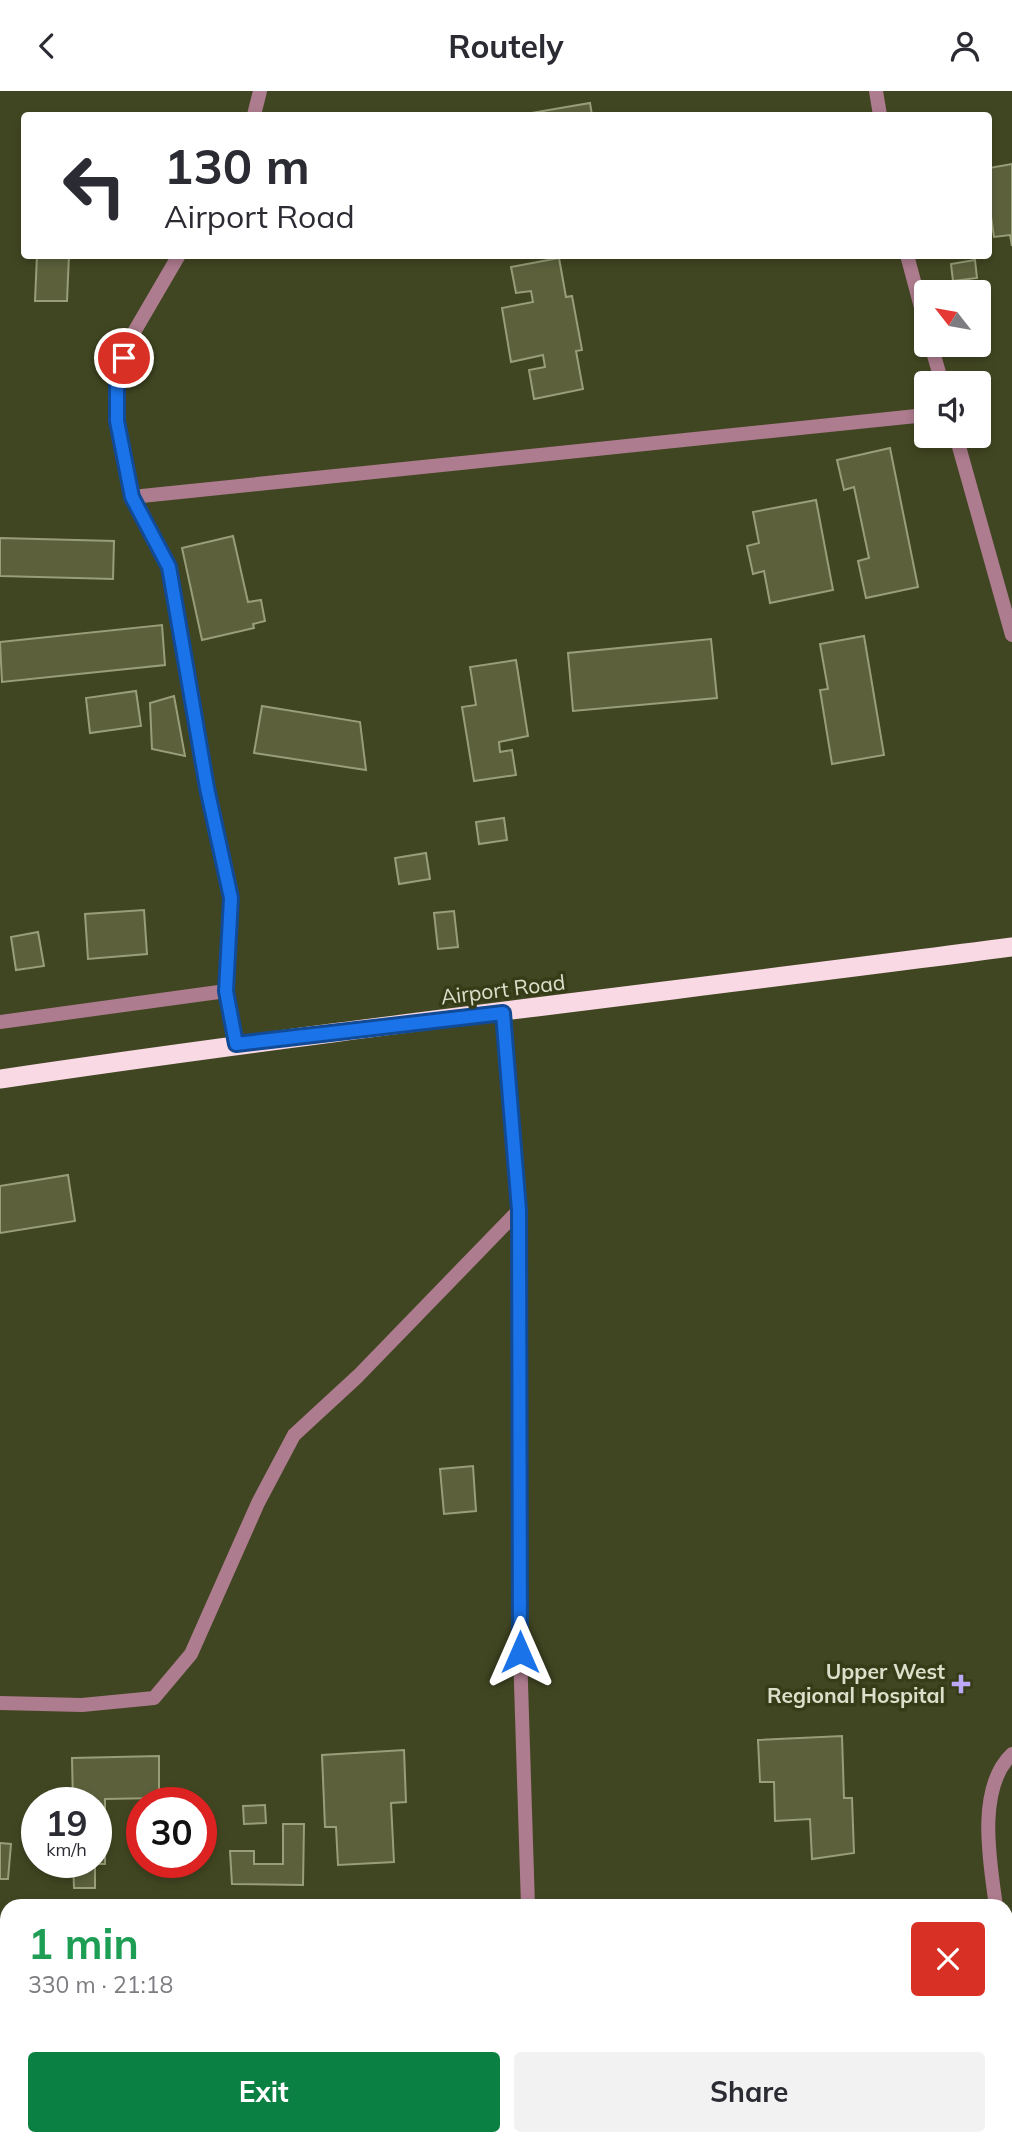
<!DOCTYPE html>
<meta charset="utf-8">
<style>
:root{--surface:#fff;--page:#f2f2f3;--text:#2b2b33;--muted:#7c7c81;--accent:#0b8043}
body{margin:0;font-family:Mulish,sans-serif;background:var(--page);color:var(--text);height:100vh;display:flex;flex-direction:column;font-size:26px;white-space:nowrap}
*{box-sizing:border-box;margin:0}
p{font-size:23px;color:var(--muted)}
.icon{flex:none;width:38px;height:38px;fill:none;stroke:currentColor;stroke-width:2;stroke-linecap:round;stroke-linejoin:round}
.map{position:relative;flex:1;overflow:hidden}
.details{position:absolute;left:0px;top:1808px;width:1013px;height:247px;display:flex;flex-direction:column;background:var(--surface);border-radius:21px 21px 0 0;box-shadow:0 4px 10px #0003}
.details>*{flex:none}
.banner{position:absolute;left:21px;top:21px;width:971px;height:147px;border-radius:7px;box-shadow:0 4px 10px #0003;background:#fff;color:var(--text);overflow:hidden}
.needle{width:46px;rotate:301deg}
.fabs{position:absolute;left:914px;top:189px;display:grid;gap:14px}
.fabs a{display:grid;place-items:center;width:77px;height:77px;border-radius:7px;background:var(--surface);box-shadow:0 4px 10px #0003;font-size:35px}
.speed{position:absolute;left:21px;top:1696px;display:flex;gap:14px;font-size:35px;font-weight:700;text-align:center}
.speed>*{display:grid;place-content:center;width:91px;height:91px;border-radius:50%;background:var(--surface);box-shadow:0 4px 10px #0003;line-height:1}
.speed small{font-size:18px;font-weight:400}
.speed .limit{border:10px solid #d22;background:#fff;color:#111}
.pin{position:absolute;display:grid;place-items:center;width:60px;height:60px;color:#fff;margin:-30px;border:4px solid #fff;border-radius:50%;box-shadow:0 2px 7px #0007}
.me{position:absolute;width:77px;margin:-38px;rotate:0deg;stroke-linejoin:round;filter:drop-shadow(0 0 5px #0008)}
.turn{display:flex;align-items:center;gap:24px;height:147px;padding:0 28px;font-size:32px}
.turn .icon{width:91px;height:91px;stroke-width:2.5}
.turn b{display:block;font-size:49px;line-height:60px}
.round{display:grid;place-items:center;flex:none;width:74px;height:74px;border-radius:7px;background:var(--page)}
.head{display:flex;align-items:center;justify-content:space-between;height:119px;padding:0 28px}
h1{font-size:42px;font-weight:700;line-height:52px;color:#1e9e55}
.cta{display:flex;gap:14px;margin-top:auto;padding:14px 28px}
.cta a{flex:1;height:80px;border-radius:7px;background:var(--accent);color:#fff;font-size:28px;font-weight:700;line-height:80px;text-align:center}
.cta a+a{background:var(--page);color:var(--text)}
header{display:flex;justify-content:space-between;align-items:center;height:91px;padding:0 28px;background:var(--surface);font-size:32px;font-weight:700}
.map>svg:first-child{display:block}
</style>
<header><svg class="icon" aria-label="back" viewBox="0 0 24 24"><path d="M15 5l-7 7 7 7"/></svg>Routely<svg class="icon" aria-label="person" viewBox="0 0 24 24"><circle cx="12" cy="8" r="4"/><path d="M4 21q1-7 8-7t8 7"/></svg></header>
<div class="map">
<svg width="1012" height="2054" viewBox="0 0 1012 2054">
<rect width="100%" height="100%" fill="#414622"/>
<g fill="#5c613c" stroke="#989e77" stroke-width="2">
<path d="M590,12L592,24H531V22Z"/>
<path d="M1012,73V155L1010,144L994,146L989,112V77Z"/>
<path d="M37,164H69L67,210H35Z"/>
<path d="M559,167L566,206L572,205L582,259L576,260L583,298L534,308L529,279L545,276L543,264L511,271L502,217L533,211L531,200L516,202L511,176Z"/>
<path d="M975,169L977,187L953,190L951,173Z"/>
<path d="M890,357L918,496L866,507L858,470L869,467L854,396L844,399L837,369Z"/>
<path d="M816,409L833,499L770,512L764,480L753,483L747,455L759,452L753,421Z"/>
<path d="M233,445L248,511L261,509L265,530L253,533L254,537L202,549L182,457Z"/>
<path d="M0,447L114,450L113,488L0,485Z"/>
<path d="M162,534L165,574L2,591L0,551Z"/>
<path d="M864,545L884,664L832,673L820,599L828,598L820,553Z"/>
<path d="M711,548L717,607L573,620L568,562Z"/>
<path d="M516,569L528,645L499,651L500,661L512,659L516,684L474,690L462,616L476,614L470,576Z"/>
<path d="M136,600L141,635L90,642L86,607Z"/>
<path d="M174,605L185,665L152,658L150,612Z"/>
<path d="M262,615L360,631L366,679L254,662Z"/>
<path d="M504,727L507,749L479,753L476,731Z"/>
<path d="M426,762L430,788L399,793L395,767Z"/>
<path d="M144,819L147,863L88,868L85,823Z"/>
<path d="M454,820L458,856L438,858L434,822Z"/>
<path d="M38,841L44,875L16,879L11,846Z"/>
<path d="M68,1084L75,1130L0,1142V1095Z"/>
<path d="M473,1375L476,1420L444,1423L440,1378Z"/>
<path d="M842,1645L844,1707H852L854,1762L812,1768L810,1728L775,1730L774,1691H760L758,1649Z"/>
<path d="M404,1659L406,1711L391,1712L394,1771L338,1774L336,1736H325L322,1664Z"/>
<path d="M159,1665V1707L105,1708V1773H95V1797H74L73,1771H96V1712H73L72,1667Z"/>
<path d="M265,1714L266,1732L244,1733L243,1715Z"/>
<path d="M283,1733H304L303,1794L232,1793L230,1760H254V1773H283Z"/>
<path d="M0,1752L11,1753L8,1788H0Z"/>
<path d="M678,2048H737L738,2054H679Z"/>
</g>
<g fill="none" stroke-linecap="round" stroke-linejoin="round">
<g stroke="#ad7c8e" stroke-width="14">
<path d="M996,1815C990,1772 976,1697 1012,1663"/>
<path d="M1006,1900L1012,1946"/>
<path d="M161,2054L165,2048"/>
</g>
<g stroke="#ad7c8e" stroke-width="14">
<path d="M876,0L880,24"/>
<path d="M254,24L260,0"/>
<path d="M179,164L130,248L117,287V330L132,406L169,476L207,697L231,807L226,900L236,953"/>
<path d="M907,164L926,235"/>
<path d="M931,254L942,292"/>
<path d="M956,345L1012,544"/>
<path d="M132,406L926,324"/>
<path d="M503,922L519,1119L520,1561L528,1815"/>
<path d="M0,931L226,900"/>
<path d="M0,1612L82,1614L154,1607L191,1563L258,1412L294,1344L358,1285L519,1119"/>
<path d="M0,1993H7"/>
<path d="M545,2048V2054"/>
</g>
<path stroke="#f8d9e4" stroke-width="19" d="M0,988C337,938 675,900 1012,856"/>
</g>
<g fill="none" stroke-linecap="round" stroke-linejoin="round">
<g stroke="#114b97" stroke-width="18">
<path id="route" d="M124,267L117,287V330L132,406L169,476L207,697L231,807L226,900L236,953L503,922L519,1119L520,1561"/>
</g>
<use href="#route" stroke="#1a73e8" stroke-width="12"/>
</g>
<path fill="#bca9f5" stroke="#373c18" stroke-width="2.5" d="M957.5 1582.5h7v7h7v7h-7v7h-7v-7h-7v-7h7z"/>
<g text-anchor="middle" stroke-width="7" stroke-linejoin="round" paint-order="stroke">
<g font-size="21" fill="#dce0cb" stroke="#373c18">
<text transform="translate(503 899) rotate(-7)" y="7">Airport Road</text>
</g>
<g font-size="21" font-weight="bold" fill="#dce0cb" stroke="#373c18" text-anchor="end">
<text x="945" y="1588">Upper West<tspan x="945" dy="24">Regional Hospital</tspan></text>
</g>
</g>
</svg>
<div class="fabs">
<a><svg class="needle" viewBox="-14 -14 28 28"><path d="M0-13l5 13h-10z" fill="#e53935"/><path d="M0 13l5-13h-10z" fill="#7c7c81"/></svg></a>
<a><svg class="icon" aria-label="sound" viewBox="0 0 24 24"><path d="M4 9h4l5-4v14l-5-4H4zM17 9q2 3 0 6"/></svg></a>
</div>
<div class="speed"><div>19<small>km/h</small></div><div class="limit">30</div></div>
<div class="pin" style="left:124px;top:267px;background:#d93025"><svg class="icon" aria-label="arrive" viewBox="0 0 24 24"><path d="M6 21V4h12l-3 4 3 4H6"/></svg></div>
<svg class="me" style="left:520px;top:1561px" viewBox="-20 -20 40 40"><path d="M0-17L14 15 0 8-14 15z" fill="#1a73e8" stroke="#fff" stroke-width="4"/></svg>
<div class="banner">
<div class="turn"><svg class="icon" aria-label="left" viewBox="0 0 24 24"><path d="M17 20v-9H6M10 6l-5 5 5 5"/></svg><div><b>130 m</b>Airport Road</div></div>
</div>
<section class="details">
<div class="head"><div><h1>1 min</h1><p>330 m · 21:18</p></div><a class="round" style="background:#d93025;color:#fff"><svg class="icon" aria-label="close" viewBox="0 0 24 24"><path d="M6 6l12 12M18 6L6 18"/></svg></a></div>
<div class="cta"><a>Exit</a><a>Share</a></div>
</section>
</div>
